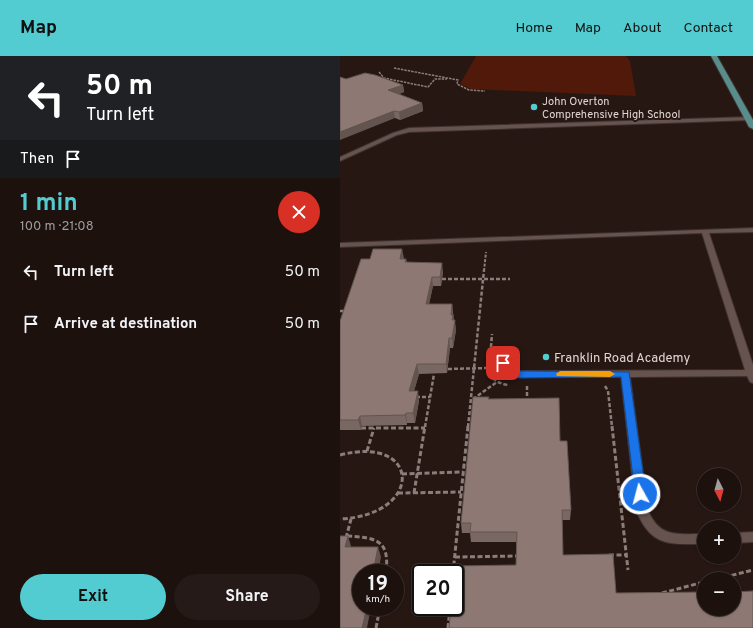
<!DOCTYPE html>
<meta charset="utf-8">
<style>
:root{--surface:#1d110e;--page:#251a17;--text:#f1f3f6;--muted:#a09d9e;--line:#3b312e;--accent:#52ccd0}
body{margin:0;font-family:Overpass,sans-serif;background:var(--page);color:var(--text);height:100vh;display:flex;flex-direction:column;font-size:15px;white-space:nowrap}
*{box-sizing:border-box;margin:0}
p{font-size:13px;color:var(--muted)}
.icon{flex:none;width:22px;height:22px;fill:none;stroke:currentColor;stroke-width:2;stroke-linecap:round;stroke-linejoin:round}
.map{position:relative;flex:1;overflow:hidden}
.side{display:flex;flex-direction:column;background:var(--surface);width:340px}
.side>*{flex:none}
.guide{background:#202124;color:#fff;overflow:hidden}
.needle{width:26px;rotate:174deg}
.tools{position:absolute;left:357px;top:412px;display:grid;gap:8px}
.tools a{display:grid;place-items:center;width:44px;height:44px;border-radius:50%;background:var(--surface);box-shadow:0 1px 3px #0004,0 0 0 1px var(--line);font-size:20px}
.speed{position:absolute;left:12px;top:508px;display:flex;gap:8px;font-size:20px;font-weight:700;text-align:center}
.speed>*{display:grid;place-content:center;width:52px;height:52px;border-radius:50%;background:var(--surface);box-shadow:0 1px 3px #0004,0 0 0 1px var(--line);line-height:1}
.speed small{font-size:10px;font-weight:400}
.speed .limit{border:2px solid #111;border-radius:6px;background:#fff;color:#111}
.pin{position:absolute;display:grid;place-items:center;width:34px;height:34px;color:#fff;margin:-17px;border-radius:8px;box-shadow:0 2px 6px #0006}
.me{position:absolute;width:44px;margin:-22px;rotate:353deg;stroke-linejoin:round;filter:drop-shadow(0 0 3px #0008)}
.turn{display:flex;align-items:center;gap:14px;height:84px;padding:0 20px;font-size:18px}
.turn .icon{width:52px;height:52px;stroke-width:2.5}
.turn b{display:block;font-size:28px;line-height:34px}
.then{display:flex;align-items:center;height:38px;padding:0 20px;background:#0003;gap:8px;font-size:15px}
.round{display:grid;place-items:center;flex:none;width:42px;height:42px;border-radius:21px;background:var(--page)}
.overview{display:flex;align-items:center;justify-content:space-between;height:68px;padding:0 20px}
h1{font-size:24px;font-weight:700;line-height:30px;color:var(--accent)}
.button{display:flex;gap:8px;margin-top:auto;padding:8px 20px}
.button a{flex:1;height:46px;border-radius:24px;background:var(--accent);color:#111;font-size:16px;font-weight:700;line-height:46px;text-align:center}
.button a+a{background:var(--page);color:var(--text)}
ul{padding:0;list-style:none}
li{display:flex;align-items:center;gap:12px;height:52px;padding:0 20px}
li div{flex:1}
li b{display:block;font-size:15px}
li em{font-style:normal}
header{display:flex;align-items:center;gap:24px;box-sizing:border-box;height:56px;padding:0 20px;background:var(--accent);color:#111}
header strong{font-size:19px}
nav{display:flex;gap:22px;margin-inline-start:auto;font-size:14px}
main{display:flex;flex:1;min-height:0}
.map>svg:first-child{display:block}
</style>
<header>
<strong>Map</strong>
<nav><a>Home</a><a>Map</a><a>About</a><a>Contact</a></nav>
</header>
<main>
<section class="side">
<div class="guide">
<div class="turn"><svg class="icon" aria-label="left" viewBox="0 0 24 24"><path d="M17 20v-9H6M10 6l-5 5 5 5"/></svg><div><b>50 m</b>Turn left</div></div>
<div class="then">Then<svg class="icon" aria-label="arrive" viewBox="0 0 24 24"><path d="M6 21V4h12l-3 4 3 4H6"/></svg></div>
</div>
<div class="overview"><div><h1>1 min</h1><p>100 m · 21:08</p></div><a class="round" style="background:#d93025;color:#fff"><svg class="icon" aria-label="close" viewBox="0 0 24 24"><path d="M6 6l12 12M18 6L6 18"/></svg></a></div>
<ul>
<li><svg class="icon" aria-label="left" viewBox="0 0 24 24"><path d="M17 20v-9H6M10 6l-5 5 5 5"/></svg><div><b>Turn left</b></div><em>50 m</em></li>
<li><svg class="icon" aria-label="arrive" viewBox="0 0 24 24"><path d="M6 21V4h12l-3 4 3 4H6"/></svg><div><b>Arrive at destination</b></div><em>50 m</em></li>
</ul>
<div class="button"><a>Exit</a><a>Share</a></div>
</section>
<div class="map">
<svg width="413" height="572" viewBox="0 0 413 572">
<rect width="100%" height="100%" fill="#271713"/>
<path fill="#50190a" d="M136,0H286L290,5L296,40L131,33L120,28Z"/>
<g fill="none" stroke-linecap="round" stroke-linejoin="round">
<g stroke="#3d3230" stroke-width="2">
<g id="lane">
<path d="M409,61L412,63L411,64L69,76L57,79L0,105V101L53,77L69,72Z"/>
<path d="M413,172V176L369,177L413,309V327L410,326L407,320L290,321L308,454C319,482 338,478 364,478V488C329,488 311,491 296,454L281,321H179C169,320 162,317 158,307L160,305H166L170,312L179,315L405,314L362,177L0,191V187Z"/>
<path d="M413,476V486L394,487V477Z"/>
</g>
</g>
<g stroke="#3d3230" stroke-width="2">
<path id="primary" d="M371,0H377L413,64V73L409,71Z"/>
</g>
<g stroke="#8b7d79" stroke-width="1.5" stroke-dasharray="2.5 1" stroke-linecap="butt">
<path d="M54,12L118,24L117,28L129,34L145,35"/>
<path d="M39,16L44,22L88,31L95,23H107"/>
</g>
<path stroke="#8b7d79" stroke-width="2" stroke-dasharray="3 1.5" stroke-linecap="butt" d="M144,215L146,196"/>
<g stroke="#8b7d79" stroke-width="2.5" stroke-dasharray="4 2" stroke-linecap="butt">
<path d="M102,223H170"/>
<path d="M0,255H6"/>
<path d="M150,303L152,278"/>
<path d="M149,311C150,323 157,327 168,329"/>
<path d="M108,313L149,312"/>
<path d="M187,330V345"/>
<path d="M265,330L268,335L272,371"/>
<path d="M76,341H90"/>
<path d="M133,343L157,326"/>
<path d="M85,371L94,318"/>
<path d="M128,371L144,214"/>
</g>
<g stroke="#8b7d79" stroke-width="3" stroke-dasharray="5 2.5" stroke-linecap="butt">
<path d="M272,370L288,514"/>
<path d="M21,372H85"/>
<path d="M27,395L34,372"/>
<path d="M0,399C81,378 85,459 0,463"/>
<path d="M62,418L123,416"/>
<path d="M58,437L121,436"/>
<path d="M74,437L85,370"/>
<path d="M7,480C36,482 50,483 46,517"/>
<path d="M6,482L11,463"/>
<path d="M269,499H287"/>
<path d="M115,501L178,500"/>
<path d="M113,517L128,370"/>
<path d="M377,523L413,514"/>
<path d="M322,537L364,526"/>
<path d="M36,572L40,551"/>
<path d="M108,572L110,551"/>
</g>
<use href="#lane" fill="#66534e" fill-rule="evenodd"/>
<use href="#primary" fill="#598d8c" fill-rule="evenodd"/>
</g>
<g fill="#796763">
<path d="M6,23L63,29L64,36L59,38L82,47L83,55L60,64L55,62Z"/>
<path d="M64,202L63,203H66L67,206L103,216L101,230H93L89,248H112L114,264L116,274L113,292H110L107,317L79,318L74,335L79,345L75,367H67V369L22,370L21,374H0V265Z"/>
<path d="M149,343L220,385L231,454L230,464H222L223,499L276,537L109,572L176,509V486H131L130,477H122L121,467Z"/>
</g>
<g fill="#635450">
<path d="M63,29L64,36L49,42L48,34Z"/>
<path d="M82,47L83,55L60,64L59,56Z"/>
<path d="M54,55L55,62L0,84V76Z"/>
<path d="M62,193L64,202L61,212L60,203Z"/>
<path d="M102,207L103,216L101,230L100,221Z"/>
<path d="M92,221L93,230L87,257L86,248Z"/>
<path d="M112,248L113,257L114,269L111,259Z"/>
<path d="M115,264L116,274L113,292L112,282Z"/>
<path d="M109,282L110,292L107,317L106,308Z"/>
<path d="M77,308L79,318L71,345L69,335Z"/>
<path d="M78,335L79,345L75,367L73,357Z"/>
<path d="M66,357L67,367V369L65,359Z"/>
<path d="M20,360L22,370L21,374L18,364Z"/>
<path d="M8,480L11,490L8,501L5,491Z"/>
<path d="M38,491L41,501L38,517H33Z"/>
<path d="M27,551H31L27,572H22Z"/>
</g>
<g fill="#8d7873" stroke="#635450">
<path d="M25,17L35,19L63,29L48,34L82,47L59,56L54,55L0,76V21L6,23Z"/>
<path d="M33,193H62L60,203H66L65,206L102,207L100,221H92L86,248H112L111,259H113L112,264H115L112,282H109L106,308H77L69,335H78L73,357H66L65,359L20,360L18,364H0V265L21,203H30Z"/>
<path d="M133,341H149L148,343L219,342L220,385H227L231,454H222L223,499L273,498L276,537L364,536V553H394V536L413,535V572H109L111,551H115V510L176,509L177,476H130L131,467H121Z"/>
<path d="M0,480H8L5,491H38L33,517H21V551H27L22,572H0Z"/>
</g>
<path fill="#1a73e8" stroke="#114b97" d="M163,304L167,305L170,313L179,315L289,316L306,438L304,442L300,443L296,442L295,438L281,321L179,322C170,319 160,319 159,307Z"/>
<path fill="#f59e0b" d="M220,315H270L275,318L270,321L217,320L216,318Z"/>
<g fill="#52ccd0" stroke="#271713" stroke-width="1.5">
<circle cx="194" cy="51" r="4"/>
<circle cx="206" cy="301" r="4"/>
</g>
<g text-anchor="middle" stroke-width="4" stroke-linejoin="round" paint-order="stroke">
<g font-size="11" fill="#e0d4d1" stroke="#271713" text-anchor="start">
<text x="202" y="49">John Overton<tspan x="202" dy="13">Comprehensive High School</tspan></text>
</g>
<g font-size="13" fill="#e0d4d1" stroke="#271713" text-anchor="start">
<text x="214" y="306">Franklin Road Academy</text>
</g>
</g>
</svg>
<div class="tools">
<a><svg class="needle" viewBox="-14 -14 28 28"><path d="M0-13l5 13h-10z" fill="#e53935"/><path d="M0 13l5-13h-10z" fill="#a09d9e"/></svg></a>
<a>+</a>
<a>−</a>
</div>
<div class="speed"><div>19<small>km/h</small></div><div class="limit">20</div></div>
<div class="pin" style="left:163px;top:307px;background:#d93025"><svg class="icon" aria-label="arrive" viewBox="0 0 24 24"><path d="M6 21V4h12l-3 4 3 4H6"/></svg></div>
<svg class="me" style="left:300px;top:438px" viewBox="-20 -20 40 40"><circle r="17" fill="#1a73e8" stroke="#fff" stroke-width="3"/><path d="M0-11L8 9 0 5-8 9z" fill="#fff"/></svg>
</div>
</main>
